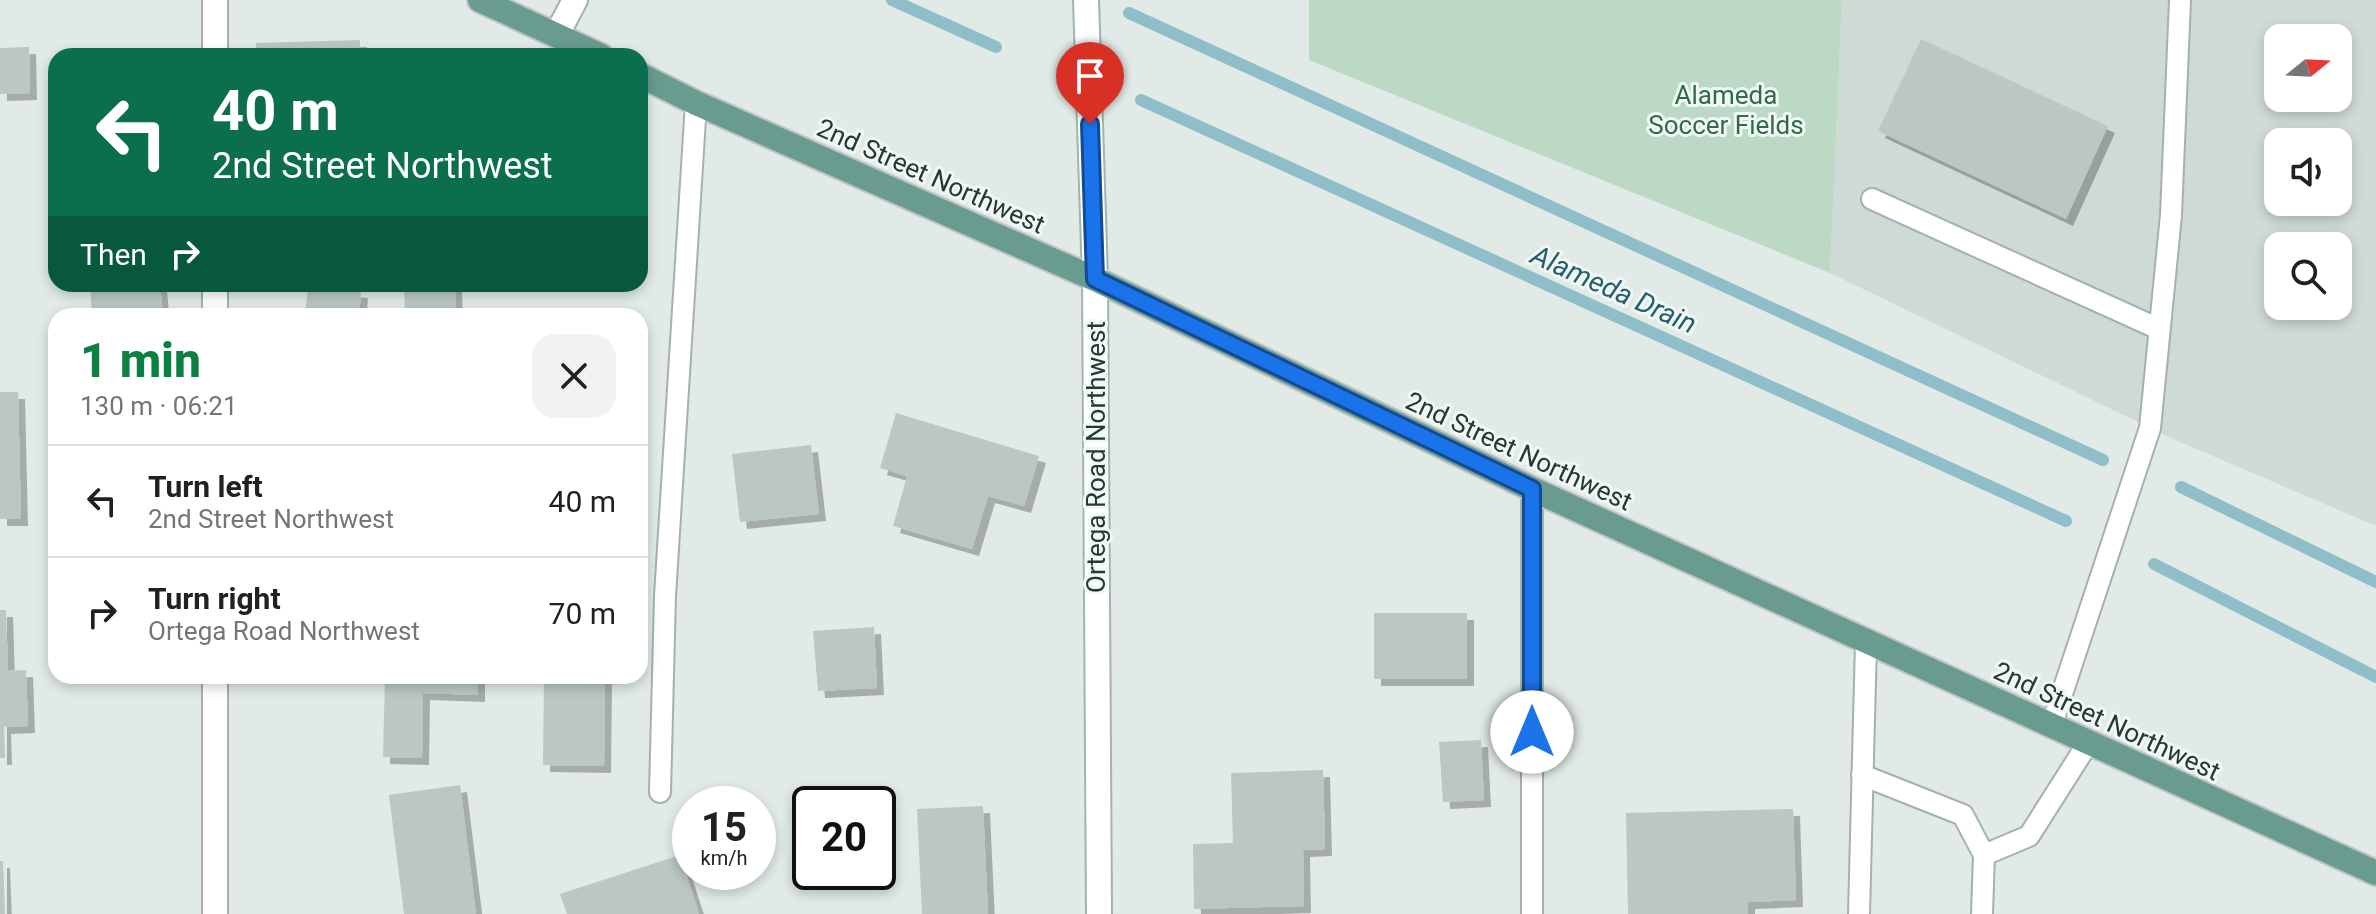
<!DOCTYPE html>
<meta charset="utf-8">
<style>
:root{--surface:#fff;--page:#f2f2f2;--text:#202124;--muted:#757577;--line:#e0e0e0;--accent:#0b8043}
body{margin:0;font-family:Roboto,sans-serif;background:var(--page);color:var(--text);height:100vh;display:flex;flex-direction:column;font-size:30px;white-space:nowrap}
*{box-sizing:border-box;margin:0}
p{font-size:26px;color:var(--muted)}
.icon{flex:none;width:44px;height:44px;fill:none;stroke:currentColor;stroke-width:2;stroke-linecap:round;stroke-linejoin:round}
.map{position:relative;flex:1;overflow:hidden}
.panel{position:absolute;left:48px;top:308px;width:600px;height:376px;display:flex;flex-direction:column;background:var(--surface);border-radius:24px;box-shadow:0 4px 12px #0003}
.panel>*{flex:none}
.top-card{position:absolute;left:48px;top:48px;width:600px;height:244px;border-radius:24px;box-shadow:0 4px 12px #0003;background:#0b6e4f;color:#fff;overflow:hidden}
.needle{width:52px;rotate:72deg}
.fabs{position:absolute;left:2264px;top:24px;display:grid;gap:16px}
.fabs a{display:grid;place-items:center;width:88px;height:88px;border-radius:16px;background:var(--surface);box-shadow:0 4px 12px #0003;font-size:40px}
.speed{position:absolute;left:672px;top:786px;display:flex;gap:16px;font-size:40px;font-weight:700;text-align:center}
.speed>*{display:grid;place-content:center;width:104px;height:104px;border-radius:50%;background:var(--surface);box-shadow:0 4px 12px #0003;line-height:1}
.speed small{font-size:20px;font-weight:400}
.speed .limit{border:4px solid #111;border-radius:12px;background:#fff;color:#111}
.pin{position:absolute;display:grid;place-items:center;width:68px;height:68px;color:#fff;margin:-82px -34px;border-radius:50% 50% 50% 0;rotate:-45deg;box-shadow:0 0 8px #0007}
.pin .icon{rotate:45deg}
.me{position:absolute;width:88px;margin:-44px;rotate:0deg;stroke-linejoin:round;filter:drop-shadow(0 0 6px #0008)}
.turn{display:flex;align-items:center;gap:28px;height:168px;padding:0 32px;font-size:36px}
.turn .icon{width:104px;height:104px;stroke-width:2.5}
.turn b{display:block;font-size:56px;line-height:68px}
.then{display:flex;align-items:center;height:76px;padding:0 32px;background:#0003;gap:16px;font-size:30px}
.round{display:grid;place-items:center;flex:none;width:84px;height:84px;border-radius:24px;background:var(--page)}
.overview{display:flex;align-items:center;justify-content:space-between;height:136px;padding:0 32px}
h1{font-size:48px;font-weight:800;line-height:60px;color:var(--accent)}
ul{padding:0;list-style:none}
li{display:flex;align-items:center;gap:24px;height:112px;padding:0 32px;border-top:2px solid var(--line)}
li div{flex:1}
li b{display:block;font-size:30px}
li em{font-style:normal}
.map>svg:first-child{display:block}
</style>
<div class="map">
<svg width="2376" height="914" viewBox="0 0 2376 914">
<defs>
<filter id="shadow"><feDropShadow dx="7" dy="7" stdDeviation="0" flood-color="#0004"/></filter>
</defs>
<rect width="100%" height="100%" fill="#e1eae6"/>
<path fill="#cfdad5" fill-rule="evenodd" d="M1842,0H2376V526L2173,439L1830,273ZM2278,38H2338V98H2278ZM2278,142H2338V202H2278ZM2278,246H2338V306H2278Z"/>
<path fill="#bcd9c5" d="M1309,0H1842L1830,273L1309,60Z"/>
<g fill="none" stroke-linecap="round" stroke-linejoin="round">
<g stroke="#8fbec9" stroke-width="12">
<path d="M892,0L996,47"/>
<path d="M1129,13L2103,460"/>
<path d="M1141,100L2066,521"/>
<path d="M2181,487L2376,582"/>
<path d="M2154,564L2376,677"/>
</g>
</g>
<g fill="#bac7c2" filter="url(#shadow)">
<path d="M1921,39L2108,126L2066,219L1878,131Z"/>
<path d="M360,40V56H256V43Z"/>
<path d="M29,47L30,93L0,94V48Z"/>
<path d="M90,284H160L163,316H92Z"/>
<path d="M404,284H455L456,316H405Z"/>
<path d="M308,287L361,291L359,316H305Z"/>
<path d="M0,392H18L21,519H0Z"/>
<path d="M896,413L1039,456L1024,506L988,496L972,549L893,526L907,476L880,468Z"/>
<path d="M811,445L819,514L740,522L732,454Z"/>
<path d="M0,610H6L8,671L26,670L28,726L4,727L5,758H0Z"/>
<rect x="1374" y="613" width="93" height="66"/>
<path d="M874,627L877,688L818,691L813,631Z"/>
<path d="M385,676H478V695L423,693L422,758L383,757Z"/>
<path d="M544,676H605L604,766L543,765Z"/>
<path d="M1481,740L1484,800L1443,802L1439,742Z"/>
<path d="M1323,770L1325,849L1303,850L1304,906L1194,909L1193,844L1233,843L1231,773Z"/>
<path d="M460,785L476,914H404L389,795Z"/>
<path d="M983,806L988,914H922L917,809Z"/>
<path d="M1793,809L1796,900L1748,902V914H1628L1626,813Z"/>
<path d="M680,855L699,914H567L560,894Z"/>
<path d="M0,861H3L5,914H0Z"/>
</g>
<g fill="none" stroke-linecap="round" stroke-linejoin="round">
<g stroke="#a4b1ad" stroke-width="24">
<g id="lane">
<path d="M1872,199L2159,329"/>
<path d="M1532,489V914"/>
<path d="M2051,727L2150,428L2171,215L2180,0"/>
<path d="M1862,775L1963,815L1984,855L1982,914"/>
<path d="M660,792L665,596L696,103"/>
<path d="M1984,855L2029,836L2088,743"/>
<path d="M1859,914L1866,642"/>
</g>
</g>
<g stroke="#a4b1ad" stroke-width="28">
<g id="street">
<path d="M215,0V56"/>
<path d="M557,34L575,0"/>
<path d="M215,284V316"/>
<path d="M215,676V914"/>
</g>
</g>
<g stroke="#a1b4ae" stroke-width="28">
<path id="secondary" d="M1086,0L1095,279L1099,914"/>
</g>
<g stroke="#bdc4c2" stroke-width="28">
<g id="primary">
<path d="M480,0L601,56"/>
<path d="M640,75L696,103L1095,279L1532,489L2376,873"/>
</g>
</g>
<use href="#lane" stroke="#fff" stroke-width="20"/>
<use href="#street" stroke="#fff" stroke-width="24"/>
<use href="#secondary" stroke="#fff" stroke-width="24"/>
<use href="#primary" stroke="#6a9b90" stroke-width="24"/>
</g>
<g fill="none" stroke-linecap="round" stroke-linejoin="round">
<g stroke="#114b97" stroke-width="20">
<path id="route" d="M1090,124L1095,279L1532,489V732"/>
</g>
<use href="#route" stroke="#1a73e8" stroke-width="14"/>
</g>
<g text-anchor="middle" stroke-width="6" stroke-linejoin="round" paint-order="stroke">
<g font-size="26" fill="#326b4a" stroke="#f1f7f4">
<text x="1726" y="104">Alameda<tspan x="1726" dy="30">Soccer Fields</tspan></text>
</g>
<g font-size="26" fill="#233934" stroke="#f1f7f4">
<text transform="translate(931 176) rotate(24)" y="9">2nd Street Northwest</text>
<text transform="translate(1519 451) rotate(25)" y="9">2nd Street Northwest</text>
<text transform="translate(1096 457) rotate(-90)" y="9">Ortega Road Northwest</text>
<text transform="translate(2107 721) rotate(25)" y="9">2nd Street Northwest</text>
</g>
<g font-size="28" font-style="italic" fill="#245f6e" stroke="#f1f7f4">
<text transform="translate(1614 289) rotate(24)" y="10">Alameda Drain</text>
</g>
</g>
</svg>
<div class="fabs">
<a><svg class="needle" viewBox="-14 -14 28 28"><path d="M0-13l5 13h-10z" fill="#e53935"/><path d="M0 13l5-13h-10z" fill="#757577"/></svg></a>
<a><svg class="icon" aria-label="sound" viewBox="0 0 24 24"><path d="M4 9h4l5-4v14l-5-4H4zM17 9q2 3 0 6"/></svg></a>
<a><svg class="icon" aria-label="search" viewBox="0 0 24 24"><circle cx="10" cy="10" r="6"/><path d="M15 15l6 6"/></svg></a>
</div>
<div class="speed"><div>15<small>km/h</small></div><div class="limit">20</div></div>
<div class="pin" style="left:1090px;top:124px;background:#d93025"><svg class="icon" aria-label="arrive" viewBox="0 0 24 24"><path d="M6 21V4h12l-3 4 3 4H6"/></svg></div>
<svg class="me" style="left:1532px;top:732px" viewBox="-20 -20 40 40"><circle r="19" fill="#fff"/><path d="M0-13L10 11 0 6-10 11z" fill="#1a73e8"/></svg>
<div class="top-card">
<div class="turn"><svg class="icon" aria-label="left" viewBox="0 0 24 24"><path d="M17 20v-9H6M10 6l-5 5 5 5"/></svg><div><b>40 m</b>2nd Street Northwest</div></div>
<div class="then">Then<svg class="icon" aria-label="right" viewBox="0 0 24 24"><path d="M7 20v-9h11M14 6l5 5-5 5"/></svg></div>
</div>
<section class="panel">
<div class="overview"><div><h1>1 min</h1><p>130 m · 06:21</p></div><a class="round"><svg class="icon" aria-label="close" viewBox="0 0 24 24"><path d="M6 6l12 12M18 6L6 18"/></svg></a></div>
<ul>
<li><svg class="icon" aria-label="left" viewBox="0 0 24 24"><path d="M17 20v-9H6M10 6l-5 5 5 5"/></svg><div><b>Turn left</b><p>2nd Street Northwest</p></div><em>40 m</em></li>
<li><svg class="icon" aria-label="right" viewBox="0 0 24 24"><path d="M7 20v-9h11M14 6l5 5-5 5"/></svg><div><b>Turn right</b><p>Ortega Road Northwest</p></div><em>70 m</em></li>
</ul>
</section>
</div>
